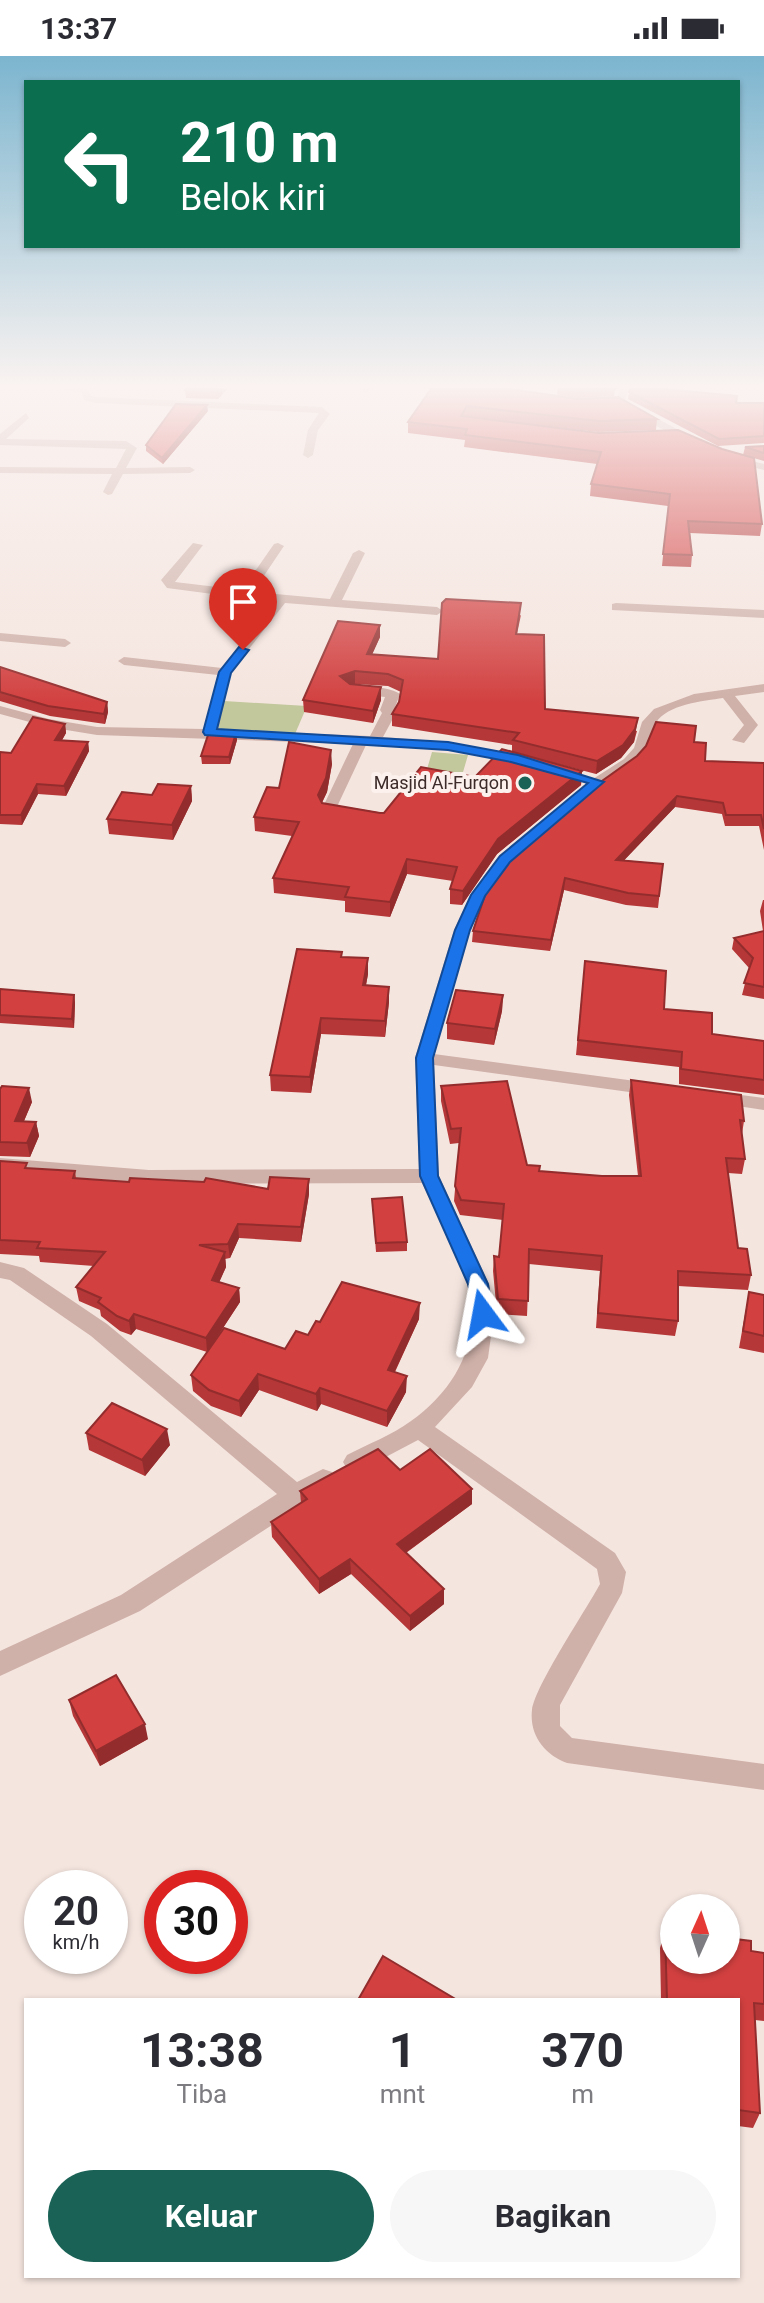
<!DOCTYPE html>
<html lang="id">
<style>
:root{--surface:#fff;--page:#f7f7f7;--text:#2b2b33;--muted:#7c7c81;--accent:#1a6256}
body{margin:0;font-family:Roboto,sans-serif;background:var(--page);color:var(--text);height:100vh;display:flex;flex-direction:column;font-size:30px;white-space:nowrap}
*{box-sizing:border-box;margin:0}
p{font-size:26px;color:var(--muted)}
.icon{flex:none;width:44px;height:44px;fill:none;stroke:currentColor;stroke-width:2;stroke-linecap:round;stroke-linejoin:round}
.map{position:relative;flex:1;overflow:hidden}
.details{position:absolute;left:24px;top:1942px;width:716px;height:280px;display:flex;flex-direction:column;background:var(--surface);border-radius:0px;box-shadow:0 2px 6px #0004}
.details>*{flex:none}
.banner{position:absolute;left:24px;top:24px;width:716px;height:168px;border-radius:0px;box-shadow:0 2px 6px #0004;background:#0b6e4f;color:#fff;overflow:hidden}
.needle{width:52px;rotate:3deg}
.controls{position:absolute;left:660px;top:1838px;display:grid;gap:16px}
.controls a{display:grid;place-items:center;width:80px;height:80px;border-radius:50%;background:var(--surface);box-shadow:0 2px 6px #0004;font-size:40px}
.speed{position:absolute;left:24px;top:1814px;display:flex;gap:16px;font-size:40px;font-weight:700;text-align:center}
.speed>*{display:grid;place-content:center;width:104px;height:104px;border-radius:50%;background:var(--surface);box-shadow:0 2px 6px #0004;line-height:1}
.speed small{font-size:20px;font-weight:400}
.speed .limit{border:12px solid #d22;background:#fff;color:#111}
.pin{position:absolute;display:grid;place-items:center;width:68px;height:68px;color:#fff;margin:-82px -34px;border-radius:50% 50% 50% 0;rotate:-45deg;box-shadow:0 0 8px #0007}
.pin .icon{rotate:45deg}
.me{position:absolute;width:88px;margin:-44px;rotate:347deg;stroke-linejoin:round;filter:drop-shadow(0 0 6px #0008)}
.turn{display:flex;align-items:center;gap:28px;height:168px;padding:0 24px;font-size:36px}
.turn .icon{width:104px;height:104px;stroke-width:2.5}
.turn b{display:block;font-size:56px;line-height:68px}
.eta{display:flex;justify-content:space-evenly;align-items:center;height:136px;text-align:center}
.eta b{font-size:48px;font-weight:700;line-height:56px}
.button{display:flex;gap:16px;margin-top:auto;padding:16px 24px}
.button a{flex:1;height:92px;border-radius:48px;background:var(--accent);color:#fff;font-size:32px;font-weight:700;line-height:92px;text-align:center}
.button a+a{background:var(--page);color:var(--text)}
.status{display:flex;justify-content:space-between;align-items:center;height:56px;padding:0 40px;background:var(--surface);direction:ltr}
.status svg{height:22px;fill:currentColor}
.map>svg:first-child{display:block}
</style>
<div class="status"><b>13:37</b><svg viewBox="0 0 49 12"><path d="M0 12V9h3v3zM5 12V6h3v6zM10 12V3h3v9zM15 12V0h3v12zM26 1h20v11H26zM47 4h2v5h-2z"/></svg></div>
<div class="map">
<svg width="764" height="2247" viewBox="0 0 764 2247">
<rect width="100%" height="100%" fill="#f5e5df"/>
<g fill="#c2c79c">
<path d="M224,645L307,650L295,678L217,675Z"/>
<path d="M432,696L468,699L461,723L425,720Z"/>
</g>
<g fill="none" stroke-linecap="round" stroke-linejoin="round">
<g fill="#cfb1a9" fill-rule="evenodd">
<path d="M62,333H87L91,340L96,341L322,351L330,358L318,374L313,399L308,402L303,399L308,374L319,357L96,347L84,344L82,337Z"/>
<path d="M361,333H372L365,337Z"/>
<path d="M619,333H628L625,345L695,383V387H687L617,348Z"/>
<path d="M26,357L29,362L6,383L126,385L137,392L126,412L190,411L195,414L190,417L123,418L112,438L108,439L103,436L112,418L0,417V411L116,412L126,393L0,389V378Z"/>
<path d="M728,399L764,408V414L724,404V400Z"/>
<path d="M193,487L203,489L175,526L242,534L274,488L278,487L284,490L253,536L330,543L353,497L359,494L365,497L342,544L437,551L443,555L437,559L285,547L231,616L218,674L370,680L382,657L380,654L385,641L350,637L348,634C359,627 389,631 400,638L394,654L396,657L383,681L448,686L521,700L528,704L521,708L448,694L366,689L335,755L328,759L321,755L353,688L97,679L48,671L0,658V650L49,663L97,671L204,673L218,619L124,609L118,605L124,601L222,612L274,546L167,532L161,524Z"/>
<path d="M616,547L764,554V562L612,554V548Z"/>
<path d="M0,577L65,583L71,587L65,591L0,585Z"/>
<path d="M764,628V636L735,640L758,669L744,687L732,684L744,669L723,642C704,645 667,648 656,667C647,682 649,696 634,709C625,717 613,722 603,729C577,748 531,784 510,807C464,858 453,934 434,998L658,1028L665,1030L667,1034L665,1038L658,1040L434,1009L439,1120L489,1228L494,1258L488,1302L472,1331L435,1371L615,1497L626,1516L622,1537L560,1649V1670L572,1682L764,1708V1734L567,1707C545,1699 529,1679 532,1654C535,1630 586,1554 600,1528L597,1513L418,1384L363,1413L355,1416L347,1413L343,1406L347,1399C368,1388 392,1379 411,1365C456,1333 484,1282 467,1227C456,1193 437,1160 422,1127L149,1128L0,1116V1102L149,1114L419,1113L415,1002L454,874L472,836L499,800L593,723L624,703L634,692L642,666L654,653L694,638Z"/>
<path d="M718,1036L764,1042V1054L711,1046L709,1042L711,1038Z"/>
<path d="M0,1206L24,1212L107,1268L297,1426L323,1413L332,1416L335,1423L332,1430L140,1555L0,1620V1595L121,1539L277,1438L91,1280L10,1224L0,1222Z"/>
</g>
</g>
<g fill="#b53737">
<path d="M227,333L218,343L186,342L185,334Z"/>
<path d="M431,333L657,363L656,374L598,376L510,366L599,377L762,468L760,480L690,477L692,499L691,511L662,510L668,450L590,440L591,428L597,408L464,391L465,384L408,377V366Z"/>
<path d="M558,333H615L614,340L578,342L557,339Z"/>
<path d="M630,333L736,347H764V387L718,390L628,343Z"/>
<path d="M208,355L163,408L146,395V389Z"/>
<path d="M764,390V405L743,399L745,391Z"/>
<path d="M521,559L517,578L545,653L637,675L634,686L621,702L596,718L539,703L582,715L581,729L497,798L462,849L450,848V833L453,825L407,818L390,861L345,856V845L274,837L273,822L292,780L255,775L254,761L279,732L332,708L327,736L322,747L384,757L475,721L512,696V689L392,670V658L399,646L401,636L388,630L355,628L352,629L381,644L373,667L304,656L303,644L380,569V581L372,598L438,603Z"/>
<path d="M0,611L107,646L108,656L105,668L50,660L0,645Z"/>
<path d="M65,668L66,677L62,684L88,686L89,695L66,740L38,738L22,769L0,768V696L11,697Z"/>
<path d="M236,677L237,684L230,708H202L201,700Z"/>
<path d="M694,686L705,705L764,707V794L759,770H725L722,758L675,751L624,804L663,808L658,852L626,849L564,834L550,895L472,886L473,875Z"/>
<path d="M191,730L192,745L173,784L109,778L107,763L152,739Z"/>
<path d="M763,844H764V943L742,939L749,912L732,893L734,882L763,875L760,855Z"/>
<path d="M342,901L368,918L366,929L389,931V946L385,981L321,978L311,1037L271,1035L270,1019Z"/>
<path d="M585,905L664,953L712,978L764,985V1039L679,1028V1011L576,999Z"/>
<path d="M0,933L74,939L75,947L74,972L0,967Z"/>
<path d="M503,939L502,955L494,989L447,983V967Z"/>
<path d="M631,1024L744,1065L742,1078L745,1103L742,1118L728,1117L738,1192L751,1219L748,1234L678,1230V1265L675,1280L596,1272L600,1215L529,1208L527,1260L497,1258L493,1215L494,1200L499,1201L503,1164L460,1159L454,1145L459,1087L450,1088L441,1045V1030L527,1109L539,1115L602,1120H638L629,1039Z"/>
<path d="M0,1033L32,1046L24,1065L36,1066L39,1080L30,1101L0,1100Z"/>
<path d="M0,1105L29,1112L75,1115L76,1122L129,1126L268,1133L309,1123V1138L301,1186L239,1182L230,1202L225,1203L226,1211L219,1226L239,1232L240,1246L210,1292L285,1293L308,1279L320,1266L419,1263L395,1316L406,1336L387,1371L321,1348L317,1355L259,1334L241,1361L211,1350L193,1335L191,1319L207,1296L136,1273L131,1279L120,1275L101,1260L100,1254L79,1245L76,1231L94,1210L40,1206L39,1200L0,1198Z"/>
<path d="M372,1143L407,1186V1195L376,1196Z"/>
<path d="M749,1236L764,1239V1297L739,1292Z"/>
<path d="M86,1377L170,1389L145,1420L89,1394Z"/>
<path d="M400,1414L472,1448L406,1497L444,1548L410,1575L351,1518L319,1538L272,1481L271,1466L301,1447L300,1435Z"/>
<path d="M69,1644L148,1683L100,1710L73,1660Z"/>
<path d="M665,1875L751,1895L764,1897V1965L755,1964L760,2057L753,2072L738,2070V1944H661L660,1892Z"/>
</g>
<g fill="#932d2d">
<path d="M220,333H227L218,343L217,336Z"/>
<path d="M207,349L208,355L163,408L162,402Z"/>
<path d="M380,569V581L367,610V598Z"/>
<path d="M355,615V628L340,633V620Z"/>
<path d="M381,631V644L373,667V655Z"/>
<path d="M107,646L108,656L105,668L104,658Z"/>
<path d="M638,662L634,686L621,702L596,718L597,705Z"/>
<path d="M65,668L66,677L57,693L55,684Z"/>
<path d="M236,677L237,684L230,708L229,701Z"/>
<path d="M88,686L89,695L66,740L64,730Z"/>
<path d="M331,694L332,708L327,736L318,754V739Z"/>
<path d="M582,715L581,729L497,798L462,849L463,835L498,783Z"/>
<path d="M37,728L38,738L22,769L21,759Z"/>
<path d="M191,730L192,745L173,784L172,769Z"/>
<path d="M677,740L675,751L614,815L616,804Z"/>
<path d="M407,803V818L390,861V846Z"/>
<path d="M565,822L564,834L550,895L551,884Z"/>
<path d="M368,902V918L363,945V929Z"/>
<path d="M389,931V946L385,981V965Z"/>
<path d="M74,939L75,947L74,972L72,963Z"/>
<path d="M503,939L502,955L494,989L495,973Z"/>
<path d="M321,962V978L311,1037L310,1021Z"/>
<path d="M29,1032L32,1046L18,1079L15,1065Z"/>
<path d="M36,1066L39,1080L30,1101L27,1087Z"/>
<path d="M309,1123V1138L301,1186V1171Z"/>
<path d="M238,1168L239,1182L230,1202L228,1188Z"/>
<path d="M225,1196L226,1211L214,1238L212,1224Z"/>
<path d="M239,1232L240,1246L207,1296L206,1282Z"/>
<path d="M420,1247L419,1263L388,1330V1314Z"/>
<path d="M134,1258L136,1273L131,1279L129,1265Z"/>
<path d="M258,1318L259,1334L241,1361L239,1345Z"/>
<path d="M407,1320L406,1336L387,1371V1355Z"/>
<path d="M320,1332L321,1348L317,1355L316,1338Z"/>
<path d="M167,1373L170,1389L145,1420L142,1404Z"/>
<path d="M472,1433V1448L397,1503V1488Z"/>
<path d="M350,1503L351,1518L319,1538V1523Z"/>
<path d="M444,1533V1548L410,1575V1560Z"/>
<path d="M145,1668L148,1683L100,1710L96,1695Z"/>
</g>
<g fill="#d24040" stroke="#932d2d" stroke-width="2">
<path d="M186,333H220L217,336L185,334Z"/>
<path d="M431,333H510L578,343L618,341L657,363L599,365L467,350L461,360L599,377L678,374L722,393L754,402L762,468L688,465L692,499L663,498L670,438L591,428L601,396L465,379L467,373L408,366Z"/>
<path d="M558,333H615L614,334L579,336Z"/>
<path d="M630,333H663L737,340L736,347H764V380L719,383L629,336Z"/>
<path d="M176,348L207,349L162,402L146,389Z"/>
<path d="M764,390V397L745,391Z"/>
<path d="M446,543L521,547L516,578L544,579L545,653L638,662L635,673L623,689L597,705L513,684L519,677L392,658L399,646L403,624L388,618L355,615L340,620L350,628L381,631L373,655L303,644L338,565L380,569L367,598L438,603L442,547Z"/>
<path d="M0,611L107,646L104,658L48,650L0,636Z"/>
<path d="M33,661L65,668L55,684L88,686L64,730L37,728L21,759H0V696L11,697Z"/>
<path d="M656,666L696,670L694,686L706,687L705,705L764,707V773L761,759H726L723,747L677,740L616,804L663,808L659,840L628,837L565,822L551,884L473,875L485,839L513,798L571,747L637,700L646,690Z"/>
<path d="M209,676L236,677L229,701L201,700Z"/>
<path d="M289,686L331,694L326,722L318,739L322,747L380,757H384L421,711L475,721L502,693L582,715L498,783L463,835L450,833L457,811L407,803L390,846L345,841L349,831L273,822L299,766L254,761L267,731L279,732Z"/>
<path d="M158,728L191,730L172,769L107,763L122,736L152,739Z"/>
<path d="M764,875V931L744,927L753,902L734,882Z"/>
<path d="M297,893L342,896L341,901L368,902L363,929L389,931L385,965L321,962L310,1021L270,1019Z"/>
<path d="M585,905L666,915L664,953L712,957V978L764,985V1024L681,1013L682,996L578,984Z"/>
<path d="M0,933L74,939L72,963L0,959Z"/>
<path d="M456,934L503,939L495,973L447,967Z"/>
<path d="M631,1024L741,1039L744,1065L740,1064L745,1103L726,1102L738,1192L747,1193L751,1219L678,1215V1265L598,1257L602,1200L529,1193L528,1245L498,1243L494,1200L499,1201L504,1148L461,1144L455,1130L461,1072L451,1073L441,1030L507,1025L527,1109L540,1110L539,1115L602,1120H641Z"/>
<path d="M2,1030L29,1032L15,1065L36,1066L27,1087L0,1086V1033Z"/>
<path d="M0,1105L27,1107L25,1112L75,1115L73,1122L129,1126L130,1122L204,1126L206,1122L268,1133L270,1121L309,1123L301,1171L238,1168L228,1188L199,1189L225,1196L212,1224L239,1232L206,1282L134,1258L129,1265L117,1260L98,1246L101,1242L76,1231L105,1196L37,1192L40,1186L0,1184Z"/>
<path d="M402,1141L407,1186L376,1187L372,1143Z"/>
<path d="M342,1226L420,1247L388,1314L407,1320L387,1355L320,1332L316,1338L258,1318L239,1345L209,1334L191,1319L224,1272L285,1293L296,1275L308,1279L316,1265L320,1266Z"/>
<path d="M749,1236L764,1239V1280L743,1275Z"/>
<path d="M112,1347L167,1373L142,1404L86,1377Z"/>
<path d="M378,1393L400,1414L430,1393L472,1433L397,1488L444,1533L410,1560L350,1503L319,1523L271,1466L307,1443L300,1435Z"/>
<path d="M116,1619L145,1668L96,1695L69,1644Z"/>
<path d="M665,1875L674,1876V1904H726V1882L751,1885V1895L764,1897V1948L754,1947L760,2057L738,2054V1944H667Z"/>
<path d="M383,1900L457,1944H358Z"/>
</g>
<linearGradient id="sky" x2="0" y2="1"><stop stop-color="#7cb5cf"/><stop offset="0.51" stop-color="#faf3f1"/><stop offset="1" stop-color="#faf3f1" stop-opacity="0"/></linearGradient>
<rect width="764" height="647" fill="url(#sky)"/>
<path fill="#1a73e8" stroke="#114b97" stroke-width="2" d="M239,591L249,594L231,617L217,673L448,686L518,699L604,726L510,806L485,840L470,874L433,1002L438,1120L488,1228L493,1258L490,1263H476L468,1228L420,1120L416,1002L455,874L471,839L500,800L588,727L511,706L448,694L205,679L203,676L219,616Z"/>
<circle fill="#1a6256" stroke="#fcf1ec" stroke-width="3" cx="525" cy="727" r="8"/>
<g text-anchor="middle" stroke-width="8" stroke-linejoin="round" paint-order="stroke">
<g font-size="18" fill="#3c2b29" stroke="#fcf1ec" text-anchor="end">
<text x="509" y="733">Masjid Al-Furqon</text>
</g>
</g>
</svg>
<div class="controls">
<a><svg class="needle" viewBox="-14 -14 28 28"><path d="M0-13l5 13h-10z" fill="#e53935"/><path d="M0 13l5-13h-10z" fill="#7c7c81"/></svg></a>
</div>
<div class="speed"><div>20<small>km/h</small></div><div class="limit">30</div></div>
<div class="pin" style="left:243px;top:594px;background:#d93025"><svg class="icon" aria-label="arrive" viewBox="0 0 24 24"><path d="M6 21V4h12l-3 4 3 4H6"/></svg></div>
<svg class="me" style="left:483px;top:1258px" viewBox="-20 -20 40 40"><path d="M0-17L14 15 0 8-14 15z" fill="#1a73e8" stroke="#fff" stroke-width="4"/></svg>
<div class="banner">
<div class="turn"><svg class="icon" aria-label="left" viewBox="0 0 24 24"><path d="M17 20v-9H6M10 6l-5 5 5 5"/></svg><div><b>210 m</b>Belok kiri</div></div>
</div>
<section class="details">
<div class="eta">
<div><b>13:38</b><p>Tiba</p></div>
<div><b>1</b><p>mnt</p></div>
<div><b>370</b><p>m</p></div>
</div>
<div class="button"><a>Keluar</a><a>Bagikan</a></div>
</section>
</div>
